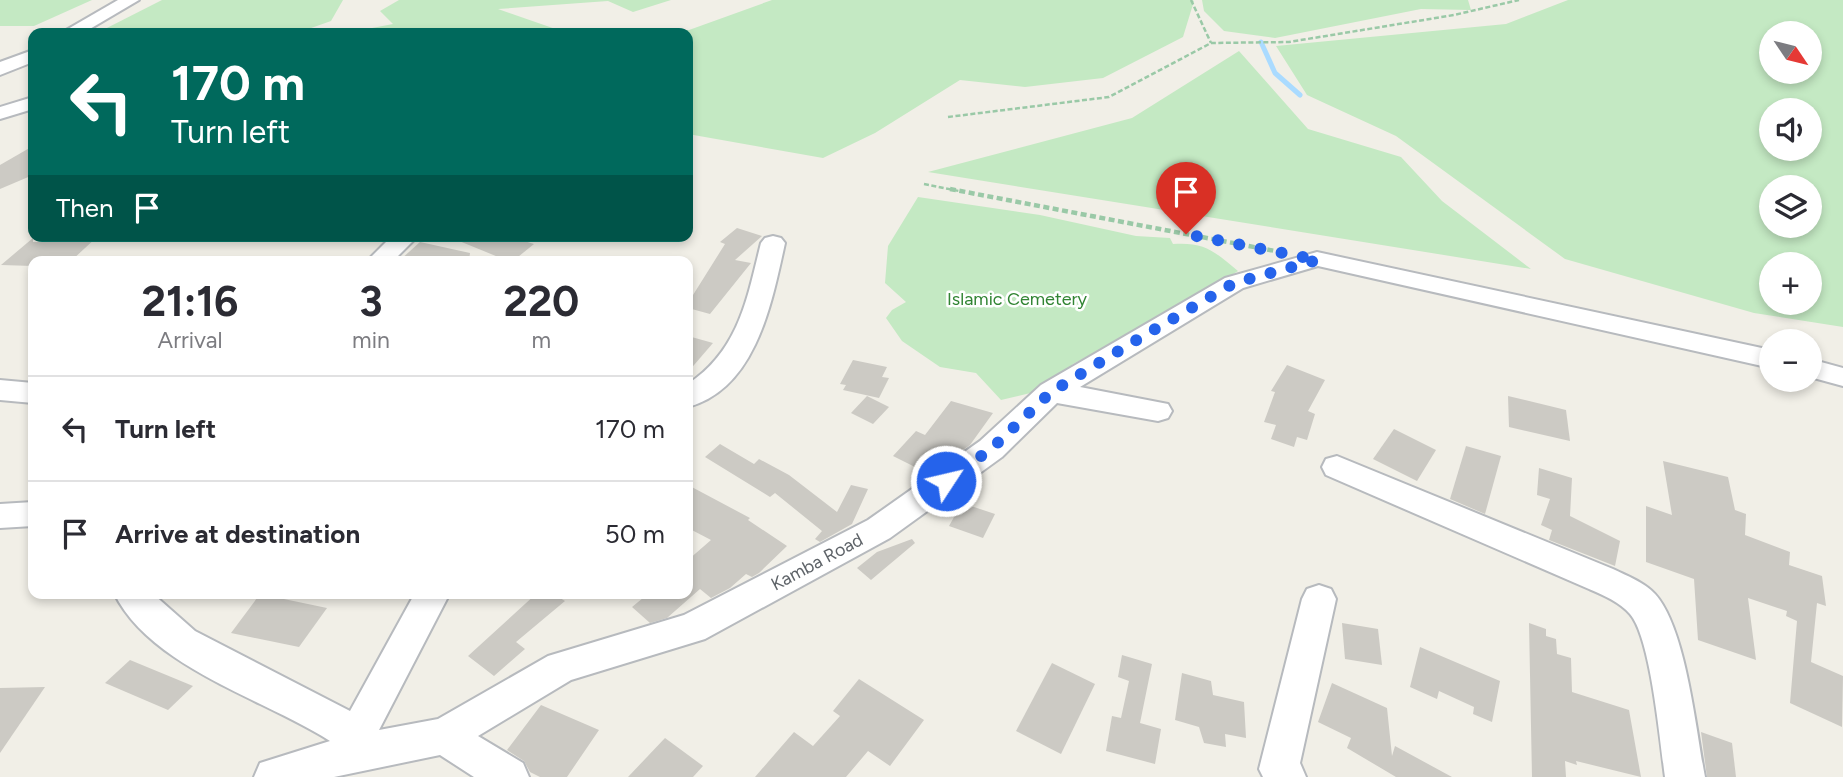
<!DOCTYPE html>
<meta charset="utf-8">
<style>
:root{--surface:#fff;--page:#f2f2f3;--text:#2b2b33;--muted:#7c7c81;--line:#e1e1e2}
body{margin:0;font-family:Figtree,sans-serif;background:var(--page);color:var(--text);height:100vh;display:flex;flex-direction:column;font-size:26px;white-space:nowrap}
*{box-sizing:border-box;margin:0}
p{font-size:23px;color:var(--muted)}
.icon{flex:none;width:38px;height:38px;fill:none;stroke:currentColor;stroke-width:2;stroke-linecap:round;stroke-linejoin:round}
.map{position:relative;flex:1;overflow:hidden}
.drawer{position:absolute;left:28px;top:256px;width:665px;height:343px;display:flex;flex-direction:column;background:var(--surface);border-radius:14px;box-shadow:0 4px 10px #0003}
.drawer>*{flex:none}
.hud{position:absolute;left:28px;top:28px;width:665px;height:214px;border-radius:14px;box-shadow:0 4px 10px #0003;background:#00695c;color:#fff;overflow:hidden}
.needle{width:46px;rotate:125deg}
.tools{position:absolute;left:1759px;top:21px;display:grid;gap:14px}
.tools a{display:grid;place-items:center;width:63px;height:63px;border-radius:50%;background:var(--surface);box-shadow:0 4px 10px #0003;font-size:35px}
.pin{position:absolute;display:grid;place-items:center;width:60px;height:60px;color:#fff;margin:-72px -30px;border-radius:50% 50% 50% 0;rotate:-45deg;box-shadow:0 0 7px #0007}
.pin .icon{rotate:45deg}
.me{position:absolute;width:77px;margin:-38px;rotate:55deg;stroke-linejoin:round;filter:drop-shadow(0 0 5px #0008)}
.turn{display:flex;align-items:center;gap:24px;height:147px;padding:0 28px;font-size:32px}
.turn .icon{width:91px;height:91px;stroke-width:2.5}
.turn b{display:block;font-size:49px;line-height:60px}
.then{display:flex;align-items:center;height:66px;padding:0 28px;background:#0003;gap:14px;font-size:26px}
.eta{display:flex;justify-content:space-evenly;align-items:center;height:119px;text-align:center}
.eta b{font-size:42px;font-weight:700;line-height:49px}
ul{padding:0;list-style:none}
li{display:flex;align-items:center;gap:21px;height:105px;padding:0 28px;border-top:2px solid var(--line)}
li div{flex:1}
li b{display:block;font-size:26px}
li em{font-style:normal}
.map>svg:first-child{display:block}
</style>
<div class="map">
<svg width="1843" height="777" viewBox="0 0 1843 777">
<rect width="100%" height="100%" fill="#f1efe7"/>
<g fill="#c4e9c3" fill-rule="evenodd">
<path d="M0,0H92L34,26H0Z"/>
<path d="M162,0H343L331,21L297,33H97Z"/>
<path d="M399,0H671L633,12L608,1L498,9L567,33H346L393,24L380,11Z"/>
<path d="M772,0H1192L1194,1L1183,37L1103,78L1025,87L960,80L875,133L823,158L688,134V33H632L689,30Z"/>
<path d="M1202,0H1468L1471,10L1421,9L1275,38L1224,31L1204,11Z"/>
<path d="M1568,0H1843V327L1754,313L1565,259L1396,136L1307,95L1276,46L1506,24ZM1810,33V72H1771V33ZM1810,110V149H1771V110ZM1810,187V226H1771V187ZM1810,264V303H1771V264Z"/>
<path d="M1239,51L1308,129L1401,157L1442,201L1531,269L928,172L1132,118Z"/>
<path d="M918,197L1040,215L1136,236L1170,238L1173,244C1205,242 1214,251 1238,271L1194,299L1073,364L1051,388L1001,400L976,373L940,367L902,341L886,318L892,310L906,302L885,283L888,246Z"/>
</g>
<g fill="none" stroke-linecap="round" stroke-linejoin="round">
<path stroke="#aadbff" stroke-width="5" d="M1261,42L1275,73L1300,95"/>
</g>
<g fill="#cccac4">
<path d="M33,146V175L0,189V165Z"/>
<path d="M737,228L762,236L735,260L751,263L710,314L688,308V303L725,244L720,242Z"/>
<path d="M45,236H98L71,261H33V266L1,265L33,238V242H44Z"/>
<path d="M447,236H508L534,244L513,261H508Z"/>
<path d="M420,242L470,253L469,261H399Z"/>
<path d="M688,336L713,343L688,372Z"/>
<path d="M853,360L887,367L882,377L889,378L879,398L843,390L846,385L840,384Z"/>
<path d="M1287,365L1325,380L1308,411L1315,414L1307,440L1297,437L1294,447L1271,439L1276,425L1264,422L1275,392L1271,391Z"/>
<path d="M867,396L889,407L873,424L851,413Z"/>
<path d="M1508,396L1566,410L1570,441L1509,427Z"/>
<path d="M951,401L993,413L970,445L951,458L935,450L919,469L893,456L916,431L925,435Z"/>
<path d="M1394,429L1436,450L1417,481L1373,459Z"/>
<path d="M720,444L754,464L759,459L789,475L837,512L851,485L868,489L852,524L820,542L815,539L822,531L775,493L770,497L705,457Z"/>
<path d="M1466,446L1501,456L1485,514L1450,499Z"/>
<path d="M1663,461L1728,477L1735,510L1746,514L1745,535L1790,552L1789,565L1822,576L1826,606L1817,603L1811,662L1843,676L1842,727L1790,703L1797,621L1786,616L1787,611L1748,598L1756,660L1698,640L1694,579L1646,562V506L1672,515Z"/>
<path d="M1539,468L1572,478L1570,516L1620,541L1615,566L1549,540L1552,530L1541,525L1550,499L1537,495Z"/>
<path d="M688,485L750,518L748,520L787,546L759,573L752,577L746,574L730,588L711,598L700,589L667,618L650,623L632,607L649,593H688V560L711,540L688,528Z"/>
<path d="M962,503L995,514L983,538L949,526Z"/>
<path d="M912,539L915,543L871,580L857,568L877,552Z"/>
<path d="M537,593H552L565,601L516,642L525,649L494,676L468,656Z"/>
<path d="M260,594L327,608L299,647L231,633Z"/>
<path d="M1342,623L1378,629L1382,665L1345,659Z"/>
<path d="M1529,623L1546,629V636L1556,639L1557,654L1571,658L1572,692L1629,710L1641,777L1576,761L1577,765L1565,761L1566,777H1532Z"/>
<path d="M1420,647L1500,681L1492,722L1473,714L1474,707L1439,691L1437,699L1410,687Z"/>
<path d="M1122,655L1152,664L1140,723L1161,729L1155,764L1106,751L1112,716L1121,718L1129,681L1118,677Z"/>
<path d="M130,660L193,686L168,710L105,683Z"/>
<path d="M1052,663L1095,684L1061,754L1016,731Z"/>
<path d="M1182,673L1211,681L1213,695L1244,702L1246,738L1225,734L1226,747L1204,743L1199,727L1175,720Z"/>
<path d="M859,679L924,720L890,766L868,751L846,777H755L794,732L813,746L840,716L833,711Z"/>
<path d="M1332,683L1387,708L1392,756L1395,746L1452,777H1396L1347,748L1351,738L1318,722Z"/>
<path d="M45,687L0,753V688Z"/>
<path d="M541,705L599,730L567,777H540L530,772L524,761L507,750Z"/>
<path d="M1701,732L1732,743L1736,777H1707Z"/>
<path d="M665,738L703,766L693,777H628Z"/>
</g>
<g fill="none" stroke-linecap="round" stroke-linejoin="round">
<g stroke="#b7babe" stroke-width="4">
<g id="minor">
<path d="M118,0H139L83,33H61Z"/>
<path d="M33,50V62L0,75V62Z"/>
<path d="M33,97V109L0,119V107Z"/>
<path d="M392,236H418L393,261H367Z"/>
<path d="M773,236L781,238L785,243C772,302 756,389 688,407V384C739,350 747,299 761,243L765,238Z"/>
<path d="M1317,252L1771,350V368L1318,266L1243,288L1080,387L1168,404L1172,411L1168,418L1158,421L1057,403L1002,457L890,538L705,639L571,680L478,736L523,763L529,777H474L440,755L334,777H254L260,763L330,741C263,698 151,668 114,593H152L195,631L350,711L415,593H450L379,730L438,719L548,656L684,615L868,520L980,441L1041,385L1225,278Z"/>
<path d="M1810,359L1843,368V386L1810,377Z"/>
<path d="M0,380L33,383V403L0,400Z"/>
<path d="M1337,456L1613,569C1627,576 1644,582 1655,594C1686,628 1696,731 1705,777H1665C1660,742 1651,638 1630,614C1620,602 1603,595 1589,589L1326,475L1322,467L1326,459Z"/>
<path d="M33,502V526L0,528V504Z"/>
<path d="M1319,585L1331,589L1336,599L1300,763L1306,777H1263L1259,769L1302,599L1307,589Z"/>
</g>
</g>
<g stroke="#9ac9a7" stroke-width="2.5" stroke-dasharray="5 2.5" stroke-linecap="butt">
<path d="M1191,0L1211,43"/>
<path d="M948,117L1109,97L1211,43L1289,42L1454,15L1519,0"/>
<path d="M924,184L959,191"/>
</g>
<path stroke="#9ac9a7" stroke-width="4.5" stroke-dasharray="6 3.5" stroke-linecap="butt" d="M950,189L1275,251"/>
<use href="#minor" fill="#fff" fill-rule="evenodd"/>
</g>
<g fill="none" stroke-linecap="round" stroke-linejoin="round">
<path stroke="#2563eb" stroke-width="12" stroke-dasharray="0 21.6" d="M946,481L991,449L1051,392L1140,338L1234,283L1318,260L1186,234"/>
</g>
<g text-anchor="middle" stroke-width="5" stroke-linejoin="round" paint-order="stroke">
<g font-size="18" fill="#318433" stroke="#fff">
<text x="1017" y="305">Islamic Cemetery</text>
</g>
<g font-size="18" fill="#5e6368" stroke="#fff">
<text transform="translate(817 562) rotate(-28)" y="6">Kamba Road</text>
</g>
</g>
</svg>
<div class="tools">
<a><svg class="needle" viewBox="-14 -14 28 28"><path d="M0-13l5 13h-10z" fill="#e53935"/><path d="M0 13l5-13h-10z" fill="#7c7c81"/></svg></a>
<a><svg class="icon" aria-label="sound" viewBox="0 0 24 24"><path d="M4 9h4l5-4v14l-5-4H4zM17 9q2 3 0 6"/></svg></a>
<a><svg class="icon" aria-label="layers" viewBox="0 0 24 24"><path d="M12 4l9 5-9 5-9-5zM3 14l9 5 9-5"/></svg></a>
<a>+</a>
<a>−</a>
</div>
<div class="pin" style="left:1186px;top:234px;background:#d93025"><svg class="icon" aria-label="arrive" viewBox="0 0 24 24"><path d="M6 21V4h12l-3 4 3 4H6"/></svg></div>
<svg class="me" style="left:946px;top:481px" viewBox="-20 -20 40 40"><circle r="17" fill="#2563eb" stroke="#fff" stroke-width="3"/><path d="M0-11L8 9 0 5-8 9z" fill="#fff"/></svg>
<div class="hud">
<div class="turn"><svg class="icon" aria-label="left" viewBox="0 0 24 24"><path d="M17 20v-9H6M10 6l-5 5 5 5"/></svg><div><b>170 m</b>Turn left</div></div>
<div class="then">Then<svg class="icon" aria-label="arrive" viewBox="0 0 24 24"><path d="M6 21V4h12l-3 4 3 4H6"/></svg></div>
</div>
<section class="drawer">
<div class="eta">
<div><b>21:16</b><p>Arrival</p></div>
<div><b>3</b><p>min</p></div>
<div><b>220</b><p>m</p></div>
</div>
<ul>
<li><svg class="icon" aria-label="left" viewBox="0 0 24 24"><path d="M17 20v-9H6M10 6l-5 5 5 5"/></svg><div><b>Turn left</b></div><em>170 m</em></li>
<li><svg class="icon" aria-label="arrive" viewBox="0 0 24 24"><path d="M6 21V4h12l-3 4 3 4H6"/></svg><div><b>Arrive at destination</b></div><em>50 m</em></li>
</ul>
</section>
</div>
